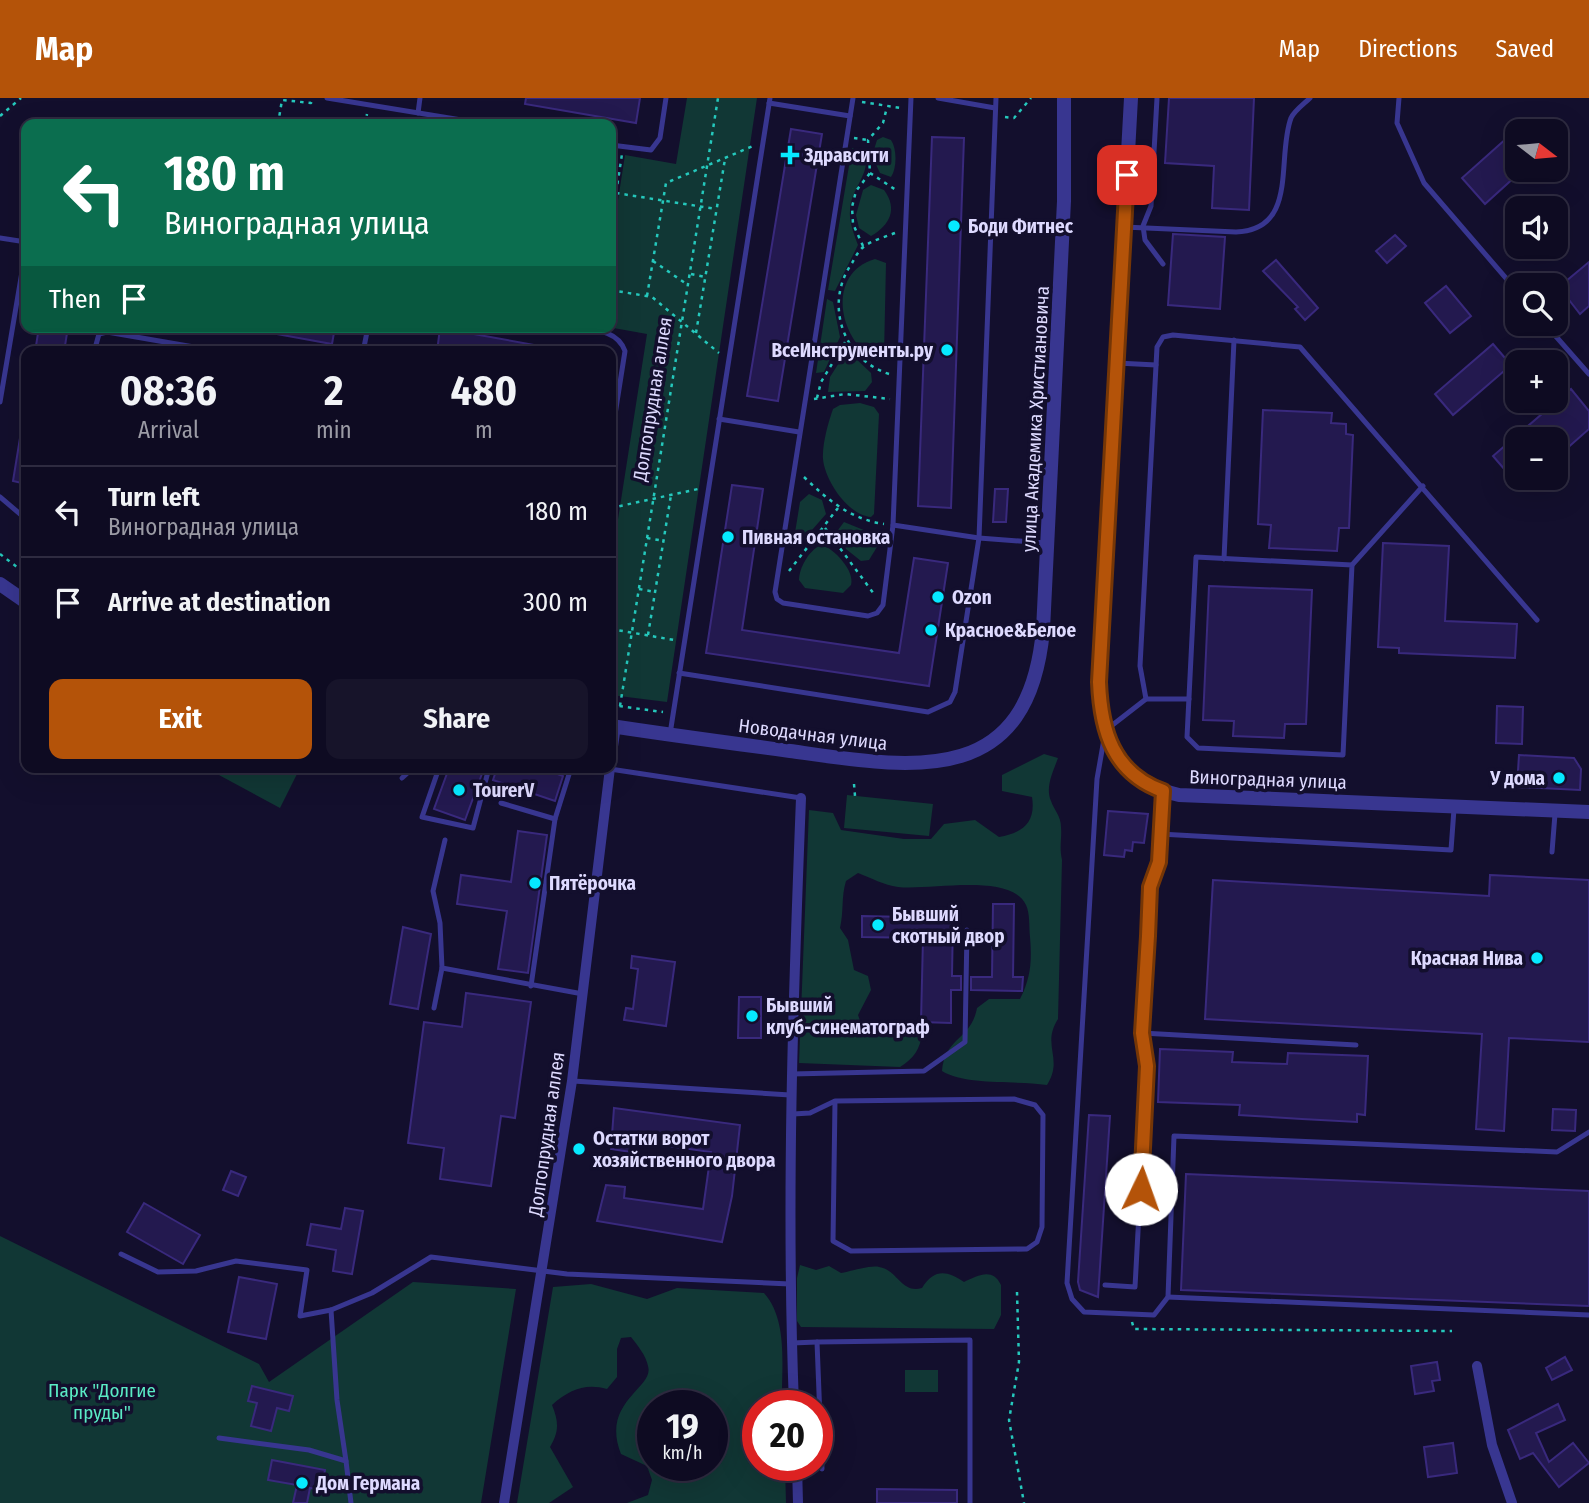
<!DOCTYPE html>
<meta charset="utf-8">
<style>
:root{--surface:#0e0b22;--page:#17142a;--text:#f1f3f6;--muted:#9b9ba5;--line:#2e2b40;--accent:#b45309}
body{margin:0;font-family:"Fira Sans Condensed",sans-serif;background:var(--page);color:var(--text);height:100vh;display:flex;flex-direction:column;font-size:26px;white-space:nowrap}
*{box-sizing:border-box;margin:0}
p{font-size:23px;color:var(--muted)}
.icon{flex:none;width:38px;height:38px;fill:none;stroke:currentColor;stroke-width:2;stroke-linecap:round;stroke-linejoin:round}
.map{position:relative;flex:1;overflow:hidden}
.drawer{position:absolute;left:21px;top:248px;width:595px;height:427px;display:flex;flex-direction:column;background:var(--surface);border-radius:14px;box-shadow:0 7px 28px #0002,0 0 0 2px var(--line)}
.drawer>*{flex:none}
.banner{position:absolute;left:21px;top:21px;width:595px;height:214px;border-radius:14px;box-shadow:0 7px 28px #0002,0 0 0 2px var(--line);background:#0b6e4f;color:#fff;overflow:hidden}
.needle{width:46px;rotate:106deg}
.fabs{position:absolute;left:1505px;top:21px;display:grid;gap:14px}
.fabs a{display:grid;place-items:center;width:63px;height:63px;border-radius:14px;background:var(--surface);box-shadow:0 7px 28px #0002,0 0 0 2px var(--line);font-size:35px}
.speed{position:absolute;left:637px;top:1292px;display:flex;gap:14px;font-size:35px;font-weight:700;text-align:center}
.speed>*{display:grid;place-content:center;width:91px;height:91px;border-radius:50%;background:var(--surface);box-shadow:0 7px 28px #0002,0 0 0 2px var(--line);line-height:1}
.speed small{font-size:18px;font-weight:400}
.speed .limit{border:10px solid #d22;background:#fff;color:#111}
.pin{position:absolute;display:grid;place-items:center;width:60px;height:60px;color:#fff;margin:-30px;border-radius:14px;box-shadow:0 4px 10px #0006}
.me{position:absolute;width:77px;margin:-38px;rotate:3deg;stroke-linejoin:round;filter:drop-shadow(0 0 5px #0008)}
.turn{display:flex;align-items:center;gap:24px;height:147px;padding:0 28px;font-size:32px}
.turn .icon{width:91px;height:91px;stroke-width:2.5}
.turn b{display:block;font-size:49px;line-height:60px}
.then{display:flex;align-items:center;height:66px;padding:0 28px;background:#0003;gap:14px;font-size:26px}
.eta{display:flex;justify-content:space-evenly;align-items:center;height:119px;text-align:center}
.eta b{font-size:42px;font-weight:700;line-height:49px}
.primary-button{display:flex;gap:14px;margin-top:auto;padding:14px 28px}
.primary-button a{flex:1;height:80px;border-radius:14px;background:var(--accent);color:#fff;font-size:28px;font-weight:700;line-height:80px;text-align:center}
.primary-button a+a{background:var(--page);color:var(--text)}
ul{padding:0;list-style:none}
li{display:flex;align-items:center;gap:21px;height:91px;padding:0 28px;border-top:2px solid var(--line)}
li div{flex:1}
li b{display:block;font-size:26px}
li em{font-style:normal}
header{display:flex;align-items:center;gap:42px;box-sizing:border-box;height:98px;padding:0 35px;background:var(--accent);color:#fff}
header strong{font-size:33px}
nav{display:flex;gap:38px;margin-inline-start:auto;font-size:24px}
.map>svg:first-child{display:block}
</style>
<header>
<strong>Map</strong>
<nav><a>Map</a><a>Directions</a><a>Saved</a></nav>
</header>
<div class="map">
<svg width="1589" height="1405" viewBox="0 0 1589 1405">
<rect width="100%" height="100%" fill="#130f2d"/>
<g fill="#113735" fill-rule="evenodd">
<path d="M687,0H757L667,604L611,597V466L647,236L608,229H611V147L625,57L676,66Z"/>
<path d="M883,39L891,42C897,51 897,70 891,79L880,75L872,58L877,42Z"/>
<path d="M852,50L864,53C873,75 850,90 850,113C849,124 854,136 858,147L835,193L828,192Z"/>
<path d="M871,87L884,92C898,111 890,127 871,138L859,130L856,117L863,92Z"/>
<path d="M875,161L886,165L884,257L875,262C838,241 826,175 875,161Z"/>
<path d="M827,201L833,204L840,239L824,274L816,275Z"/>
<path d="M844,257L853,258L871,275L872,284L865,293L828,294L830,279Z"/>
<path d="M860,305L874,309L879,316L874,416L871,419C848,417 825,383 823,361C822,347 828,325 833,311L840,307Z"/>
<path d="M809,396L822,402L826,416L798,448L794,441L800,404Z"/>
<path d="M844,424L876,437L877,449L869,462L861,463L846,451L838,432Z"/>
<path d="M821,447C834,450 855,473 851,487L843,495L805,490L799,482C799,470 809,452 821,447Z"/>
<path d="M1044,656L1058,660C1053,674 1045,689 1051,703C1054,712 1061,718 1061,729C1062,741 1059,748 1062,762L1058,921C1041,948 1064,960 1047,987C1016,982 966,988 942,973C945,939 971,942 977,910L989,901H1020C1031,879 1032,863 1030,839C1029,829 1030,815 1026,807C1011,774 928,793 898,789C884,787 871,780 858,775L846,783C841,799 844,813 840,830L848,842L854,872L868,878L871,892L858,917L863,931C882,935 902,933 922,935C920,952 914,960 900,969L799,965L809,712L833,715L841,732L904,741H931L944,726L975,722L999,739C1023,735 1036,724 1032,699L1002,693V677Z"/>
<path d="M206,670H300L280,710Z"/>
<path d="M847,697L933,706L929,738L844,730Z"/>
<path d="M0,1138L259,1266L269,1284L413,1184L516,1191L481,1405H0Z"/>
<path d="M800,1167L816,1172L829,1168L841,1175C852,1173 871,1167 879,1169C898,1172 901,1196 922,1190C934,1171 946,1172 964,1184C978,1178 992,1169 1001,1187V1217L994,1231L801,1229L797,1223V1180Z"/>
<path d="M591,1186L647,1201L677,1190L764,1195C789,1223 781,1272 782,1307H758V1367H785L786,1405H627L648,1397L652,1382L647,1368L621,1356C600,1303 655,1290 648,1268C646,1257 637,1247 631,1239L621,1240L617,1251V1279L607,1291C585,1285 569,1292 552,1307C559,1324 559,1334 550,1349L573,1389L549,1405H517L553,1189ZM653,1307H712V1367H653Z"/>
<rect x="905" y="1272" width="33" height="22"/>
</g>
<g fill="#23194f" stroke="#39297d" stroke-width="2">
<path d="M526,0H640L636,25L525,6Z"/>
<path d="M1169,0H1254L1249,112L1212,110L1214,68L1165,65Z"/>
<path d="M791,31L822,36L778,303L747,298Z"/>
<path d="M1517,31V77L1485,106L1462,80Z"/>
<path d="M932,39L964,40L951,410L918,408Z"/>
<path d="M1173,136L1225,139L1220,211L1168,207Z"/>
<path d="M1395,137L1406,148L1387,165L1376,153Z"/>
<path d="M1276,162L1318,210L1305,222L1295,211L1298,209L1263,173Z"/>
<path d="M1589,164V208L1580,216L1559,189Z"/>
<path d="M1446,188L1471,218L1450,235L1425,205Z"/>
<path d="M39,229H68L64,254H35Z"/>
<path d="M272,229H335L332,246L271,235Z"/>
<path d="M440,230L540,248V254H437Z"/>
<path d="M1493,246L1511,267L1453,317L1435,296Z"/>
<path d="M1571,291L1589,313V331L1556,360V341H1517V386L1493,358Z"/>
<path d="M1263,312L1332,315L1331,325L1346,326V336L1353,337L1349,430H1339L1337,453L1269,450L1271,427L1258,426Z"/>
<path d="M20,340H26V386L13,383Z"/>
<path d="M732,387L763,391L742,532L899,555L914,460L948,465L929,588L706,555Z"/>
<path d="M995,391H1008L1006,424H993Z"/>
<path d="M1383,445L1449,448L1445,523L1517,526L1515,560L1399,555V550L1378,549Z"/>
<path d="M1209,488L1312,492L1306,626H1285L1284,640L1233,638L1234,623L1203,622Z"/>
<path d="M1497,608L1523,609L1522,646L1496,645Z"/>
<path d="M1519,657L1574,660L1581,671L1580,692L1517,689Z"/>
<path d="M449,670L483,673L465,722L434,711Z"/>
<path d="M497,670H541L563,678L555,703L493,682Z"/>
<path d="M1108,713L1148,716L1144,745L1133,744L1132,753L1125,752L1124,759L1104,757Z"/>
<path d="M518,733L547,737L528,875L498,871L507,813L457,806L461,777L511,784Z"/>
<path d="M1490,777L1589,782V944L1509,940L1504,1033L1476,1031L1482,936L1205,921L1213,782L1489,798Z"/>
<path d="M993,806H1014L1013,879H1023L1022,893L971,892V879H992Z"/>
<path d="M862,818L953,820L952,878H961V892H951V925L921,924L923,840L862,839Z"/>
<path d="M403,829L431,836L418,911L390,906Z"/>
<path d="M632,858L675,864L666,928L624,922L626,910L633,911L638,871L631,870Z"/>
<path d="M466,895L531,904L515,1020L501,1018L491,1088L440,1081L444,1050L408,1045L424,924L462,929Z"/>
<path d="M739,899H761V940H738Z"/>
<path d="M1160,951L1233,954L1232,964L1287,966L1288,955L1368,958L1365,1017L1357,1016V1024L1302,1021L1239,1017L1240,1007L1158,1004Z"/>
<path d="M614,1010L740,1027L732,1098L722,1144L597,1123L606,1087L625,1089L624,1100L703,1111L711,1054L632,1043L631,1054L611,1051Z"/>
<path d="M1553,1011L1576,1012L1575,1033L1552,1032Z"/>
<path d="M1089,1017L1110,1018L1098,1199L1080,1192L1078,1184Z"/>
<path d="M231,1073L246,1079L238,1098L223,1092Z"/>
<path d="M1186,1076L1589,1093V1208L1181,1192Z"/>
<path d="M144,1105L200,1137L183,1166L127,1134Z"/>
<path d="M345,1110L363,1113L352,1176L333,1173L336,1152L307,1147L311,1126L341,1131Z"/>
<path d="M239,1179L277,1186L266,1241L228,1234Z"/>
<path d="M1565,1259L1572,1272L1552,1282L1546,1270Z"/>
<path d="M1437,1264L1440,1282L1432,1283L1434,1293L1415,1296L1411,1268Z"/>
<path d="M252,1288L293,1298L289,1313L277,1310L271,1333L251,1328L257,1305L248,1303Z"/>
<path d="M1558,1306L1565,1322L1536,1335L1549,1364L1573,1345L1589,1365L1559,1389L1533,1355L1520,1361L1508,1332Z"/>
<path d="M1453,1345L1457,1375L1428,1379L1424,1349Z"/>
<path d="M272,1362L325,1372L321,1392L310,1390L307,1405H293L297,1387L268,1382Z"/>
<path d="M877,1391L957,1392V1405H877Z"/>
</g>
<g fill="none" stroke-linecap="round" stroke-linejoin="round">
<g stroke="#25c8bc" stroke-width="2.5" stroke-dasharray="3.5 5" stroke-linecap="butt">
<path d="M862,4L901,10"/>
<path d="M0,18L21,0"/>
<path d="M1005,19L1014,20L1031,0"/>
<path d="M278,26L282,2L311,5L313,0"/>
<path d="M365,26L367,16"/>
<path d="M854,40L868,42"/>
<path d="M870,75L896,92"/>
<path d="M616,95L716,111"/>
<path d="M611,128L622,56"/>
<path d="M863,148L853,126L852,109L856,93L870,75L868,42L883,25L887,9"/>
<path d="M653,163L688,187"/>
<path d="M691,176L705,179"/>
<path d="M611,192L652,199L719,255"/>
<path d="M647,198L666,85L753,48"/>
<path d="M696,235L725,61"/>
<path d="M889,276C842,261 824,205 852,165C855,160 859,151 865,148C873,142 885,139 895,135"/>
<path d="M817,300L821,284L847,241"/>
<path d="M814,301L845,296L890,301"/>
<path d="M804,379C828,402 850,421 884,426"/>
<path d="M611,410L698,391"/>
<path d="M825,430L874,496"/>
<path d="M647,440L664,443"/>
<path d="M0,456L26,476"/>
<path d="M789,473L838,410"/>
<path d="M639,491L655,494"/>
<path d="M611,531L674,542"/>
<path d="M648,537L671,397"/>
<path d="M611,607L663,614"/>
<path d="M620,608L718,0"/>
<path d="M854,686L855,698"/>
<path d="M1017,1194L1019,1264L1009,1322L1024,1405"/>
<path d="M1132,1224L1134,1231L1452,1233"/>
</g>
<g stroke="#383690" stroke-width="5">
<path d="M327,0L486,26"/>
<path d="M853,0L775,494L777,501L783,505L868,518L877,515L883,507L893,427L911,0"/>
<path d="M938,0L995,10"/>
<path d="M1157,0L1151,108L1143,128L1145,142L1163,166"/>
<path d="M1399,0L1397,25L1424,85L1517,193"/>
<path d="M769,5L850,18"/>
<path d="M418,15L420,0"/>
<path d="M611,47L651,52L660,40L666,0"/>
<path d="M1124,129L1236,134C1299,132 1276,60 1291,20C1294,13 1305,5 1310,0"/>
<path d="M0,140L26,144"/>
<path d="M1545,226L1589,276"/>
<path d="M572,229C592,232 617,231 625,253L611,342"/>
<path d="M94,254L99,236L107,234L223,254"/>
<path d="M363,254L368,229"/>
<path d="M1117,265L1156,267"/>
<path d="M0,304L26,150"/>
<path d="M719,321L799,334"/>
<path d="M0,399L26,421"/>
<path d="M893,427L979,440L1046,445"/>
<path d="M1196,459L1352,467L1343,657L1198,650L1187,639Z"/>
<path d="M1224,461L1234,242"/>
<path d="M1352,467L1423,388"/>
<path d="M679,575L928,614L950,604L955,594L979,440L996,0"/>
<path d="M1146,601L1140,568L1157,249L1163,239L1173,237L1300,249L1537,522"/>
<path d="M1106,632L1146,601H1189"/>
<path d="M670,636L770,0"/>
<path d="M1104,641L1097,681L1067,1185L1072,1201L1084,1214L1154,1217L1168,1199L1174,1038L1557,1054L1589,1034"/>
<path d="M439,670L422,719L473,730L489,670"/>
<path d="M610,671L801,700"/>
<path d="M402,680L413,670"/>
<path d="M1163,693L1160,736L1451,752L1454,711"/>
<path d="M501,705L555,721"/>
<path d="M445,742L433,793L440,825L442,870L583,896"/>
<path d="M1552,754L1555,716"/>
<path d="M531,888L555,721L571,670"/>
<path d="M434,910L442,870"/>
<path d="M1142,935L1356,947"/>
<path d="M791,976L924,973L965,944L967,832"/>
<path d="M573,983L790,997"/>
<path d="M793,1016L810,1015L835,1003L1014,1001L1035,1007L1043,1017L1042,1129L1037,1144L1027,1151L851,1153L833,1143L835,1003"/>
<path d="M121,1156L158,1174L196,1173L236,1163L307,1172L300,1218L331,1212L372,1195L431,1159L567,1176L790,1186"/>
<path d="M1105,1187L1135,1189L1147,968L1142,935L1150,789L1159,764L1160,736"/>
<path d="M1168,1199L1589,1217"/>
<path d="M331,1212L337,1302L346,1363"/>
<path d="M792,1245L817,1244"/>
<path d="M219,1340L309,1352L346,1363L351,1405"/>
<path d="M822,1371L817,1244L970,1242V1405"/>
</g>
<g stroke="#383690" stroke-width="10">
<path d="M611,662L616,628"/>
<path d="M1477,1268L1492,1347L1512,1405"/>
<path d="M794,1307C786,1104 793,903 801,700"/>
<path d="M797,1367L798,1405"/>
<path d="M504,1405L572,983L610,670"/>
</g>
<g stroke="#383690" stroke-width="14">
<path d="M1131,0L1099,584C1101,644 1117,683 1179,697L1589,714"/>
<path d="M0,486L26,504"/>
<path d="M611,628C670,637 730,645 790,653C911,670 1028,693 1043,532L1064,103V0"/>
</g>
</g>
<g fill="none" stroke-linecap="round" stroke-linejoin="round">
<g stroke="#753606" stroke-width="18">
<path id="route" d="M1127,77L1099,584C1101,633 1113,675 1163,693L1159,764L1150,789L1148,838L1142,935L1147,968L1141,1091"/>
</g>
<use href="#route" stroke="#b45309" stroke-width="12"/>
</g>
<g fill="#06e9ff" stroke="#130f2d" stroke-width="2.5">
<path d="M786.5 46.5h7v7h7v7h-7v7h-7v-7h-7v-7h7z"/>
<circle cx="954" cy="128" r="7"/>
<circle cx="947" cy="252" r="7"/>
<circle cx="728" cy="439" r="7"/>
<circle cx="938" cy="499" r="7"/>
<circle cx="931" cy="532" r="7"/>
<circle cx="1559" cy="680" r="7"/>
<circle cx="459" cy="692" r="7"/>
<circle cx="535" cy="785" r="7"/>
<circle cx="878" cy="827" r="7"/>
<circle cx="1537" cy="860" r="7"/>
<circle cx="752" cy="918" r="7"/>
<circle cx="579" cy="1051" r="7"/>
<circle cx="302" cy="1385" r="7"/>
</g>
<g text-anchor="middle" stroke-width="7" stroke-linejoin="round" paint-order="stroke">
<g font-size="19" font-weight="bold" fill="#dedaff" stroke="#130f2d" text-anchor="start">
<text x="804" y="64">Здравсити</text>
<text x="968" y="135">Боди Фитнес</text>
<text x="933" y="259" text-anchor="end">ВсеИнструменты.ру</text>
<text x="742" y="446">Пивная остановка</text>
<text x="952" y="506">Ozon</text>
<text x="945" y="539">Красное&amp;Белое</text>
<text x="1545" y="687" text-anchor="end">У дома</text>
<text x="473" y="699">TourerV</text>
<text x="549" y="792">Пятёрочка</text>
<text x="892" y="823">Бывший<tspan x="892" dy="22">скотный двор</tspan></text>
<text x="1523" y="867" text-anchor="end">Красная Нива</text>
<text x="766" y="914">Бывший<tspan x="766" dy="22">клуб-синематограф</tspan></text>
<text x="593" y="1047">Остатки ворот<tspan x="593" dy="22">хозяйственного двора</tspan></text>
<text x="316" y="1392">Дом Германа</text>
</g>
<g font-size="19" fill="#dedaff" stroke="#130f2d">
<text transform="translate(652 301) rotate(-81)" y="7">Долгопрудная аллея</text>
<text transform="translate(1035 321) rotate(-87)" y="7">улица Академика Христиановича</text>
<text transform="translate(813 636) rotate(7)" y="7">Новодачная улица</text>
<text transform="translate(1268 681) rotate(2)" y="7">Виноградная улица</text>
<text transform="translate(546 1036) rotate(-82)" y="7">Долгопрудная аллея</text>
</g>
<g font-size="19" fill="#5aebc5" stroke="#130f2d">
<text x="102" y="1299">Парк "Долгие<tspan x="102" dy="22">пруды"</tspan></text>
</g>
</g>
</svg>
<div class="fabs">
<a><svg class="needle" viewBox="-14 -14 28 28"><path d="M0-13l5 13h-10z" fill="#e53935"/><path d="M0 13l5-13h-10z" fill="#9b9ba5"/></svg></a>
<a><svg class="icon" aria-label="sound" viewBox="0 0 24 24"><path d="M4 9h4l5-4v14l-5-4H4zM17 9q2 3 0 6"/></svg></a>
<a><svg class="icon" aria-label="search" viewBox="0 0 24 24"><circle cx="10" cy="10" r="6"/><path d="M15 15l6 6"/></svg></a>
<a>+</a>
<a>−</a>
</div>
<div class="speed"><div>19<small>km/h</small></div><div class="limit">20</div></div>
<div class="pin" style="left:1127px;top:77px;background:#d93025"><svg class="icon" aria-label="arrive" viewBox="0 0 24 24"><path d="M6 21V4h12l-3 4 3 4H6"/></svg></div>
<svg class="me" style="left:1141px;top:1091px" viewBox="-20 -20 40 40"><circle r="19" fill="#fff"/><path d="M0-13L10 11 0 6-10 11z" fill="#b45309"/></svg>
<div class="banner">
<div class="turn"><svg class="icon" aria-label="left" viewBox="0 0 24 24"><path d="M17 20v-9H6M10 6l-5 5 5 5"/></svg><div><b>180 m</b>Виноградная улица</div></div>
<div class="then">Then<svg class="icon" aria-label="arrive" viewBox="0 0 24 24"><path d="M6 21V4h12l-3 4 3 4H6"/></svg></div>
</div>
<section class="drawer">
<div class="eta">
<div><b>08:36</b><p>Arrival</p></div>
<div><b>2</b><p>min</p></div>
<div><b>480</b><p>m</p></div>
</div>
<ul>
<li><svg class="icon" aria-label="left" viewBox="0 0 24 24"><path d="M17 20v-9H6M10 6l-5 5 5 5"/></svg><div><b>Turn left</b><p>Виноградная улица</p></div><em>180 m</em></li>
<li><svg class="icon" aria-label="arrive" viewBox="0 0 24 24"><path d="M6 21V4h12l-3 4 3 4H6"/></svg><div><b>Arrive at destination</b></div><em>300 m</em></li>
</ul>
<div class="primary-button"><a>Exit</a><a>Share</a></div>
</section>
</div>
